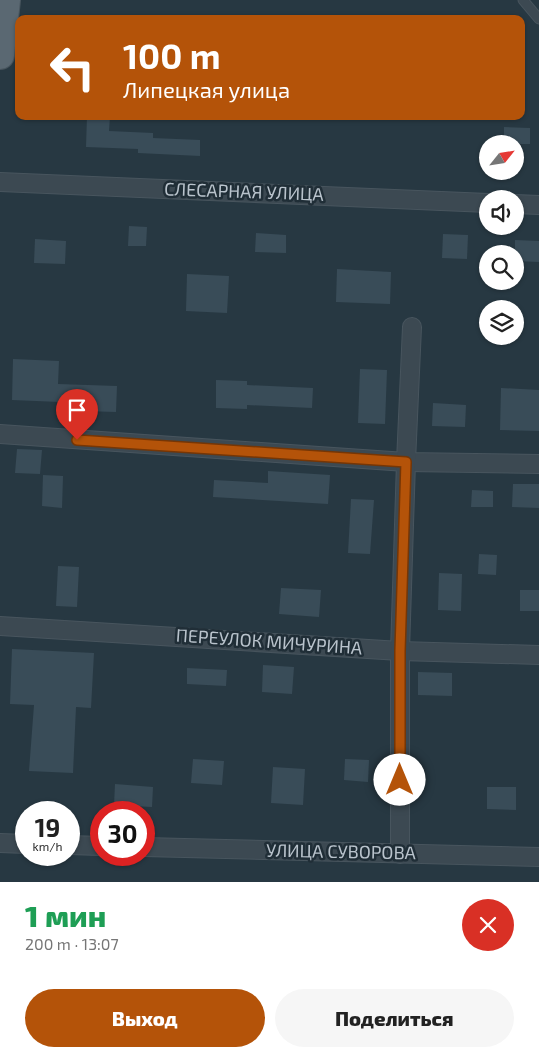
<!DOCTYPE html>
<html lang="ru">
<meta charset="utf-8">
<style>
:root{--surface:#fff;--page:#f6f6f6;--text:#222;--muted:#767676;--accent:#b45309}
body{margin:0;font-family:"Exo 2",sans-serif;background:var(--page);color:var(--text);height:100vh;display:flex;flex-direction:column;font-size:19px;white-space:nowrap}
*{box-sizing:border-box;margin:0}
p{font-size:16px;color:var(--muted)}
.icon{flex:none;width:28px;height:28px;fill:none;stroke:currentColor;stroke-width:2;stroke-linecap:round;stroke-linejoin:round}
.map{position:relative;height:882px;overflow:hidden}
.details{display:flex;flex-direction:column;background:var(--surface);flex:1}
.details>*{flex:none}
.top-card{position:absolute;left:15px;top:15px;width:510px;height:105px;border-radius:10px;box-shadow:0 1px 4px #0004;background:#b45309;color:#fff;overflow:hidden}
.needle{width:32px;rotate:60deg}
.fabs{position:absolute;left:479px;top:135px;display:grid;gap:10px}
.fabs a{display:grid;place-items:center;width:45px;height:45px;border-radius:50%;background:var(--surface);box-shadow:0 1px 4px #0004;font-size:25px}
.speed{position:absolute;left:15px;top:801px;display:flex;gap:10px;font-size:25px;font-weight:700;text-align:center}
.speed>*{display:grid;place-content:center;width:65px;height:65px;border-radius:50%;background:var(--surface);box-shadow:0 1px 4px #0004;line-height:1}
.speed small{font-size:12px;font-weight:400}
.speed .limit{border:8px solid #d22;background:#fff;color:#111}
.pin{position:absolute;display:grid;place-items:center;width:42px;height:42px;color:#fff;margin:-51px -21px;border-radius:50% 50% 50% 0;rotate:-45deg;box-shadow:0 0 5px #0007}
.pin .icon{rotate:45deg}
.me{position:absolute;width:55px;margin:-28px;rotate:0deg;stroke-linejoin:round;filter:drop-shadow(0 0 4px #0008)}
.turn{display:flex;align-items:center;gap:18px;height:105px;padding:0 25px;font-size:22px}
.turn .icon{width:65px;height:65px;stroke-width:2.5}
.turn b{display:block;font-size:35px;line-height:42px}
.round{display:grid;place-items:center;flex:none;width:52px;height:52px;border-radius:26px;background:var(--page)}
.overview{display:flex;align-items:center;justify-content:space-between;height:85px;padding:0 25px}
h1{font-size:30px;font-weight:800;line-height:38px;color:#1e9e55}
.primary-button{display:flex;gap:10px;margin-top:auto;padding:10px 25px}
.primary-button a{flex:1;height:58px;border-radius:30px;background:var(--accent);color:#fff;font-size:20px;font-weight:800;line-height:58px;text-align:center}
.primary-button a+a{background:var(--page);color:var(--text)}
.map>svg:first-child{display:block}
</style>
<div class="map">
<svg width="539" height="882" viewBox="0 0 539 882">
<rect width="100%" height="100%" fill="#273842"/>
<g fill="#394c58">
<path d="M87,116H110L109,131L153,133V138L200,140V156L138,153V149L86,147Z"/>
<path d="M504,127L530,128V144H504Z"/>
<path d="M129,226L147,227L146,246H128Z"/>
<path d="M256,233L286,235V253L255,252Z"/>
<path d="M443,234L468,235L467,259L442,258Z"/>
<path d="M35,239L66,241L65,264L34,263Z"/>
<path d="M515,240L539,241V262L515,261Z"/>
<path d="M337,269L391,272L390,304L336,302Z"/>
<path d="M187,274L229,276L227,313L186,311Z"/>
<path d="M13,359L59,361L58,384L117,386L116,412L83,411L84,403L12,400Z"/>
<path d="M360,369L387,370L385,424L358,423Z"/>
<path d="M216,380L247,381V385L313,388L312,408L247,405V409L216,408Z"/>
<path d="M501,388L539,390V431L500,430Z"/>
<path d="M433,403L466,405L465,427L432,426Z"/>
<path d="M17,449L42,450L40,474L15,473Z"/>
<path d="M268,471L330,475L328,504L213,497L214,480L268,483Z"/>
<path d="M43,475L63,476L62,508L42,506Z"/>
<path d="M513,484H539V508L512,507Z"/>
<path d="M472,490L493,491V507H471Z"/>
<path d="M351,499L374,500L370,554L348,553Z"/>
<path d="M479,554L497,555L496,575L478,574Z"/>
<path d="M58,566L79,567L77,607L56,606Z"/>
<path d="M439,573L462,574L461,611L438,610Z"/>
<path d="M281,588L321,590L319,617L279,614Z"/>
<rect x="520" y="590" width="19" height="21"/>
<path d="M12,649L94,653L91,708L76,707L73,773L29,771L34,705L10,704Z"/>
<path d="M263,665L294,667L292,694L262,692Z"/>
<path d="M187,668L227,670L226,686L187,684Z"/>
<path d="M418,672L452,673V696L418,695Z"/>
<path d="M193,759L224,761L222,785L191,783Z"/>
<path d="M345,759L369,760L368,782L344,780Z"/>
<path d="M273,767L305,769L303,805L271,803Z"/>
<path d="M115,784L153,787L152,807L114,805Z"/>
<path d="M487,787H516V810L487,809Z"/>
</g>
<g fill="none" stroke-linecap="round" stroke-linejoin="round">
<g stroke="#48555e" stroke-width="11">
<path id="lane" d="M523,0L539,19"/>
</g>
<g stroke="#48555e" stroke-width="20">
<g id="street">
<path d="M0,182L488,203"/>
<path d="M515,204L539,205"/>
<path d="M0,434L406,462L539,464"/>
<path d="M0,626L400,651L539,655"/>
<path d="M0,843L26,844"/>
<path d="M69,845L101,846"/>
<path d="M144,847L539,857"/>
<path d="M400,854V651L406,462L412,327"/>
</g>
</g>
<g stroke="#48555e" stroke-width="30">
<path id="primary" d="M0,55L6,0"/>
</g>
<use href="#lane" stroke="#3c4952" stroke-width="9"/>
<use href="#street" stroke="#3c4952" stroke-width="18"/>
<use href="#primary" stroke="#5a6872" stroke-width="28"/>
</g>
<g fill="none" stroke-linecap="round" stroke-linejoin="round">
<g stroke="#753606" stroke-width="12">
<path id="route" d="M77,440L406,462L400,651V780"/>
</g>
<use href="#route" stroke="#b45309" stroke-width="9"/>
</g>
<g text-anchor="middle" stroke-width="5" stroke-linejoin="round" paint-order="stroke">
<g font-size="18" fill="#b9c3cc" stroke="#202e37">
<text transform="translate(244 192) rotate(2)" y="6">СЛЕСАРНАЯ УЛИЦА</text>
<text transform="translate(269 642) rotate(4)" y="6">ПЕРЕУЛОК МИЧУРИНА</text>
<text transform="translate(341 852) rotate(1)" y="6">УЛИЦА СУВОРОВА</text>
</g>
</g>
</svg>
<div class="fabs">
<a><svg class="needle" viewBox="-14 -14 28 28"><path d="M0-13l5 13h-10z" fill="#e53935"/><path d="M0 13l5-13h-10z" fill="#767676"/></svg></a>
<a><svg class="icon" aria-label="sound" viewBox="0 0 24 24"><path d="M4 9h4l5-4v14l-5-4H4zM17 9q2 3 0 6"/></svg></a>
<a><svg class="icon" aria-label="search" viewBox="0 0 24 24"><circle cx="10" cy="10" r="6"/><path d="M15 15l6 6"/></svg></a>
<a><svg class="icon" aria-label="layers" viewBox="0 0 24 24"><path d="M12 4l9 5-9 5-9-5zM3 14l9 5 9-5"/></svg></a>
</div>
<div class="speed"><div>19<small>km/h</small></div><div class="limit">30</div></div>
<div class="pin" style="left:77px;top:440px;background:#d93025"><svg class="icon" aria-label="arrive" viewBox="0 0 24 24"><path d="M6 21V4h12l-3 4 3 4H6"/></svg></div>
<svg class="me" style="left:400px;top:780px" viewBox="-20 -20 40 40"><circle r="19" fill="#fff"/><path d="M0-13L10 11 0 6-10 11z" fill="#b45309"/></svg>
<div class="top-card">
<div class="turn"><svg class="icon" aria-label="left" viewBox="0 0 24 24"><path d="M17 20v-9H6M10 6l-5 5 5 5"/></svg><div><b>100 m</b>Липецкая улица</div></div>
</div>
</div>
<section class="details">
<div class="overview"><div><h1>1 мин</h1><p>200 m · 13:07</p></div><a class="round" style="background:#d93025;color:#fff"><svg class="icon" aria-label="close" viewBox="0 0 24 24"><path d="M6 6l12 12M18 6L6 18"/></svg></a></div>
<div class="primary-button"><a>Выход</a><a>Поделиться</a></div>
</section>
